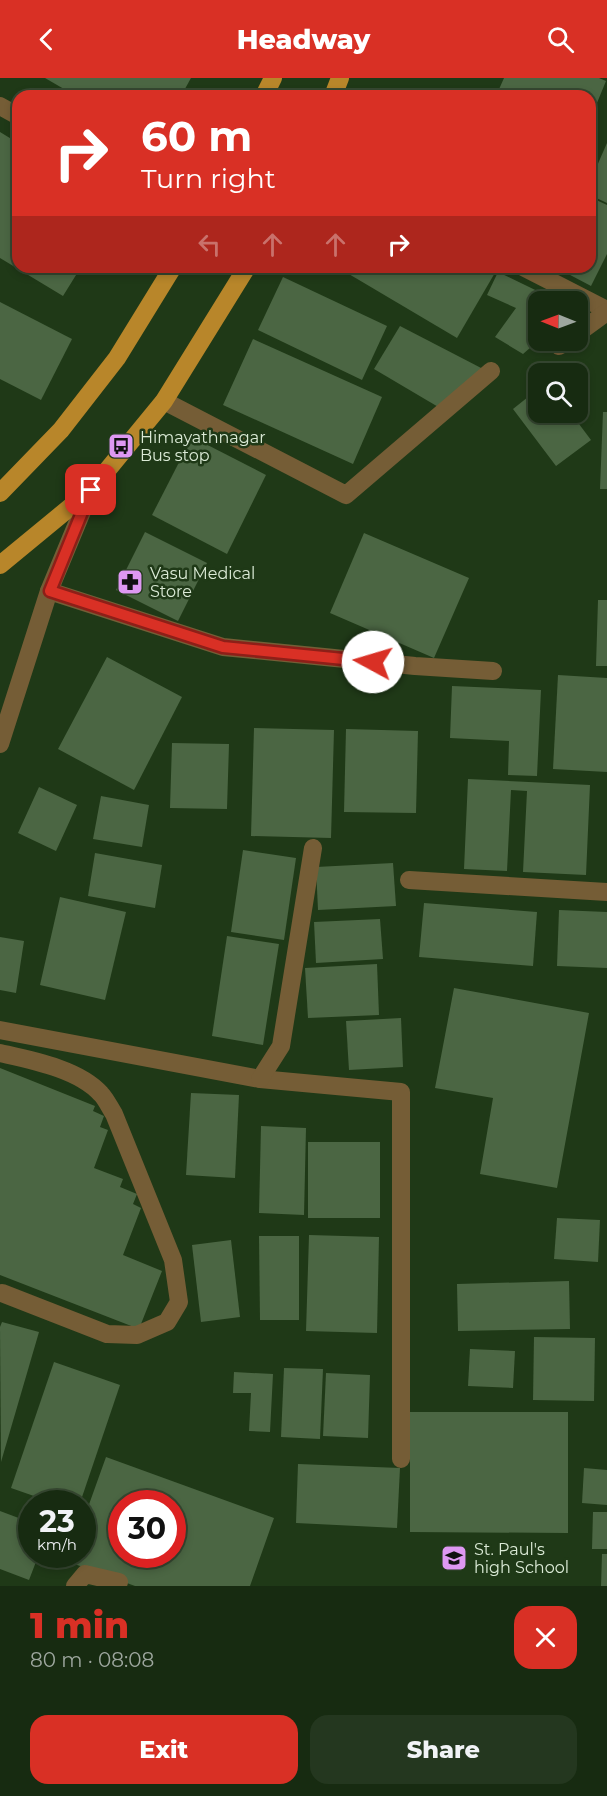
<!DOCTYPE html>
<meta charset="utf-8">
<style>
:root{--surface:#172b11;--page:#24371f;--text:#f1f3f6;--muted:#9ea79f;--line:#364731;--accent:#d93025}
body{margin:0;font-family:Montserrat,sans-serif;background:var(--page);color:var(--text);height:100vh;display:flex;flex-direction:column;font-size:22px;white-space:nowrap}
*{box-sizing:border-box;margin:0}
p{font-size:20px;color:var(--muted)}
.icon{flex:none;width:33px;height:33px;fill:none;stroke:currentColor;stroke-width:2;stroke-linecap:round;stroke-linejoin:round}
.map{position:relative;height:1508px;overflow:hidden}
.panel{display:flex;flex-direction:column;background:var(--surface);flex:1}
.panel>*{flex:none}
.hud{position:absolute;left:12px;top:12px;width:584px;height:183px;border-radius:18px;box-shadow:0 3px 9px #0003,0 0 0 2px var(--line);background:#d93025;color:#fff;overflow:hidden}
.needle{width:39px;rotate:271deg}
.fabs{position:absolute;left:528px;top:213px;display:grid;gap:12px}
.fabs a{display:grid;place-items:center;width:60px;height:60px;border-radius:12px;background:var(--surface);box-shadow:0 3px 9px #0003,0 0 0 2px var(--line);font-size:30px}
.speed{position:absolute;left:18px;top:1412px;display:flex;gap:12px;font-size:30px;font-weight:700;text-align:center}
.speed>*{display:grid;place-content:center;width:78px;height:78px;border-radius:50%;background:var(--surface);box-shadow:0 3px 9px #0003,0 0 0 2px var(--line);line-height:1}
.speed small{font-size:15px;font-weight:400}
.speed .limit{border:9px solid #d22;background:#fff;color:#111}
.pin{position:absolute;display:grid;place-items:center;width:51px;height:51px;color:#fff;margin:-26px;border-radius:12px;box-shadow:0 3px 9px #0006}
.me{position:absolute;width:66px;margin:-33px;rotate:276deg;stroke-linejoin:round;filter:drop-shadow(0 0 4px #0008)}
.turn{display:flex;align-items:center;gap:21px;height:126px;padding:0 30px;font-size:27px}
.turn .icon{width:78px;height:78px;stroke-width:2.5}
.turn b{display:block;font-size:42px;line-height:51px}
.lanes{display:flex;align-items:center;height:57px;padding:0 30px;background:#0003;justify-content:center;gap:30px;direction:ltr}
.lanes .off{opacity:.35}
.round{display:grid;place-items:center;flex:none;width:63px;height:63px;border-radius:18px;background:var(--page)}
.overview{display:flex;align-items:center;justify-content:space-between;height:102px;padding:0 30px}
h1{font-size:36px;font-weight:800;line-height:45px;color:var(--accent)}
.button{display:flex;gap:12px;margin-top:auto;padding:12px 30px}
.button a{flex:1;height:69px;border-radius:18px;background:var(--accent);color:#fff;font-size:24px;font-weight:800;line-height:69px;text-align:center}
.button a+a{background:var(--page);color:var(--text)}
header{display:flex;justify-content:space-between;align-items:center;height:78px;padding:0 30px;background:var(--accent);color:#fff;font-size:27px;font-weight:800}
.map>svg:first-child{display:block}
</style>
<header><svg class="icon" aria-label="back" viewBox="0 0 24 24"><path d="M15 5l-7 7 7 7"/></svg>Headway<svg class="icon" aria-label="search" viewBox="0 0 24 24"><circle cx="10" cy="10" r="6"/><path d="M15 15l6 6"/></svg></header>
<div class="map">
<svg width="607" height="1508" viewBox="0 0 607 1508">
<rect width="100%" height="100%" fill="#1f3917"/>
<g fill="#4b6643" fill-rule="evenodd">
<path d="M45,0H191L181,18H76Z"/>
<path d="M504,0H599L606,3L590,42V18H496Z"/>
<path d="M0,54L18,65V189H81L63,218L0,180Z"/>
<path d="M607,65V125L590,117V104Z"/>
<path d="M590,119L607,127V176L591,208L555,189H590Z"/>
<path d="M337,189H489L496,193L457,260Z"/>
<path d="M498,194L560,224H538V263L523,276L495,259L516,230L487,217Z"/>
<path d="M283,199L387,248L362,302L258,252Z"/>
<path d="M0,224L72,261L41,322L0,301Z"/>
<path d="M400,248L485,292L440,330L374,291Z"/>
<path d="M253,261L382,319L353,386L223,327Z"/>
<path d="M538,311V334H570L591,362L556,388L513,331Z"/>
<path d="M603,334H607V411H600Z"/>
<path d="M192,359L266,397L227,476L152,437Z"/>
<path d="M145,454L207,485L178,543L116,512Z"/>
<path d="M364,455L469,500L434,580L330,535Z"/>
<path d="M598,522H607V588H596Z"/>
<path d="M107,579L182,619L134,712L58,671Z"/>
<path d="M558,597L607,600V694L553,691Z"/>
<path d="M452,608L541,612L537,698L508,697L509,663L450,660Z"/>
<path d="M254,650L334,652L331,760L251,758Z"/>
<path d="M346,651L418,653L416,735L344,734Z"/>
<path d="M172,665L229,666L227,731L170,730Z"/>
<path d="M468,701L590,707L586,797L523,794L527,713L511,712L507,793L464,791Z"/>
<path d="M39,709L77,727L56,773L18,755Z"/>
<path d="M101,718L149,727L142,769L93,761Z"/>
<path d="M243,772L296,780L284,862L231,854Z"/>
<path d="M95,775L162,787L155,830L88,818Z"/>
<path d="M393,785L396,828L318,832L316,789Z"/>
<path d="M60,819L126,834L105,922L40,907Z"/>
<path d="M424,825L537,834L533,888L419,879Z"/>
<path d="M559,832L607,834V890L557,888Z"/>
<path d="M380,841L383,881L316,885L314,844Z"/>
<path d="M227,858L279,866L263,967L212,958Z"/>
<path d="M0,859L24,863L16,915L0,912Z"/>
<path d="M377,886L379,937L308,940L305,890Z"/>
<path d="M454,910L589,935L557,1110L480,1096L493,1020L435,1010Z"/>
<path d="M401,940L403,989L349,992L346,943Z"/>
<path d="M0,990L95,1028L93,1033L104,1038L100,1049L108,1052L94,1090L123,1101L120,1109L137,1116L133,1126L141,1130L123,1177L162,1193L139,1251L0,1197Z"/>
<path d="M191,1015L239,1017L235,1100L186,1097Z"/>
<path d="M261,1048L306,1050L304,1137L259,1135Z"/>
<rect x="308" y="1064" width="72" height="76"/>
<path d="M557,1140L600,1142L598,1184L554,1181Z"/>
<path d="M309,1157L379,1159L377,1255L306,1253Z"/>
<path d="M259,1158H299V1242H260Z"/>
<path d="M231,1162L240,1239L201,1244L192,1167Z"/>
<path d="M569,1203L570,1251L458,1253L457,1206Z"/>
<path d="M2,1244L39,1254L1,1384L0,1249Z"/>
<path d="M534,1259L595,1260L594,1323L533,1322Z"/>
<path d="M470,1271L515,1273L513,1310L468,1308Z"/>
<path d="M54,1284L120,1307L80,1425H54L11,1410Z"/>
<path d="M284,1290L323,1291L320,1361L281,1359Z"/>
<path d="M234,1294L273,1296L270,1354L249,1353L251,1315H233Z"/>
<path d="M326,1295L370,1297L368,1360L323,1358Z"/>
<path d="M410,1334H568V1455L410,1454Z"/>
<path d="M106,1379L274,1440L250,1508H135L69,1484L72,1476H82V1446ZM122,1425H172V1476H122Z"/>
<path d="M298,1386L400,1390L397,1450L296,1445Z"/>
<path d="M584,1390L607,1392V1427L582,1425Z"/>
<path d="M0,1433L32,1445V1476H39L29,1502L0,1491Z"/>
<path d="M593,1434H607V1471H592Z"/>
<path d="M602,1476H607V1508H601Z"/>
</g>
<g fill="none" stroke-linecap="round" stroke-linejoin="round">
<g stroke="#755d36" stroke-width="18">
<path d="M523,189L607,232"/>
<path d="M578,255L607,234"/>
<path d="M559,268L567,262"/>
<path d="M409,802L607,814"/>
</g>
<g stroke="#755d36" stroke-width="18">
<path d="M0,28L18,38"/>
<path d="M164,323L346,417L491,293"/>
<path d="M49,513L223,569L415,588L493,593"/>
<path d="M0,666L49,513L91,412"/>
<path d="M0,952L260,1001L401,1014V1381"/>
<path d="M0,975C31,982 79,991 101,1016C106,1021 110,1030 114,1036L173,1182L179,1224L167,1244L137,1257L107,1256L2,1215"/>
<path d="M260,1001L281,968L313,770"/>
<path d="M75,1508L85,1496L119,1504"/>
</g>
<g stroke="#b8862a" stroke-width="18">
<path d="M264,18L273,0"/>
<path d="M333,18L340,0"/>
<path d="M0,415L61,352L117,280L173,189"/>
<path d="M0,487L91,412L164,323L247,189"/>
</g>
</g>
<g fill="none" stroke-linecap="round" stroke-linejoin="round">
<g stroke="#8d1f18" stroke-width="15">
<path id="route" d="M91,412L50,513L223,569L373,584"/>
</g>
<use href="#route" stroke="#d93025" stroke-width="10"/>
</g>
<defs>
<g id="bus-square" transform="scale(1.35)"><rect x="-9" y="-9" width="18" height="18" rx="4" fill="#de98f2" stroke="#1f3917"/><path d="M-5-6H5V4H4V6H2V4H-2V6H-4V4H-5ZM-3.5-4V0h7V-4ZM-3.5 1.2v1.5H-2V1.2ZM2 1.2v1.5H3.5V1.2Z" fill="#111"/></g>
<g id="pharmacy-square" transform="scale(1.35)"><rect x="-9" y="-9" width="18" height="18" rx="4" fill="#de98f2" stroke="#1f3917"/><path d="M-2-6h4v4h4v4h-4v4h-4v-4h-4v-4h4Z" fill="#111"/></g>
<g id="school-square" transform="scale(1.35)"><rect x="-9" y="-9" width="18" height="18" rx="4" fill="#de98f2" stroke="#1f3917"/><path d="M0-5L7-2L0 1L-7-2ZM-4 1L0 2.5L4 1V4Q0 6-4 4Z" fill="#111"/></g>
</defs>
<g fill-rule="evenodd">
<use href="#bus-square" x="121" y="368"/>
<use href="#pharmacy-square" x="130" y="504"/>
<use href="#school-square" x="454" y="1480"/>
</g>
<g text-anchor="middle" stroke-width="5" stroke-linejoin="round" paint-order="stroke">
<g font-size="16" fill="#dbead6" stroke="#1f3917" text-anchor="start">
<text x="140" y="365">Himayathnagar<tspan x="140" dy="18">Bus stop</tspan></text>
<text x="150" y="501">Vasu Medical<tspan x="150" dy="18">Store</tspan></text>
<text x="474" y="1477">St. Paul's<tspan x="474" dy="18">high School</tspan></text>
</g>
</g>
</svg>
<div class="fabs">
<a><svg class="needle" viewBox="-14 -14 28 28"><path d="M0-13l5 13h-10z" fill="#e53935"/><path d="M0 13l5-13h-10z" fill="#9ea79f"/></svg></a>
<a><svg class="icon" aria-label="search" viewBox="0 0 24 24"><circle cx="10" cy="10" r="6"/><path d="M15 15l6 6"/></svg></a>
</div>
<div class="speed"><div>23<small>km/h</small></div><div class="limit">30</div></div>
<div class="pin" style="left:91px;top:412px;background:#d93025"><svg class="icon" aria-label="arrive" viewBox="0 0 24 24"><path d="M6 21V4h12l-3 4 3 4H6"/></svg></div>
<svg class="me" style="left:373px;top:584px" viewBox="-20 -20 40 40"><circle r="19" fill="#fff"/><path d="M0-13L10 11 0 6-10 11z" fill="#d93025"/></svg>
<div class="hud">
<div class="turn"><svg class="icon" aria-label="right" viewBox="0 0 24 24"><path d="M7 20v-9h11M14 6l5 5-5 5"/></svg><div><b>60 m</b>Turn right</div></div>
<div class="lanes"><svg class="icon off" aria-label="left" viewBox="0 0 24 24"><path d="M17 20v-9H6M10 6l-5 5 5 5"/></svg><svg class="icon off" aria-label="ahead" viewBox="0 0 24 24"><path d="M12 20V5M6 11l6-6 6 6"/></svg><svg class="icon off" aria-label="ahead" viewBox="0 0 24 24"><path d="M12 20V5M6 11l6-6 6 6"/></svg><svg class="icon" aria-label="right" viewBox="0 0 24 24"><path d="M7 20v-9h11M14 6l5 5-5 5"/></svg></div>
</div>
</div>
<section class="panel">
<div class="overview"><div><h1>1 min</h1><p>80 m · 08:08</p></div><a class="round" style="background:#d93025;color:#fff"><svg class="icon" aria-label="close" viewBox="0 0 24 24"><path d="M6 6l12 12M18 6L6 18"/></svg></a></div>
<div class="button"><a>Exit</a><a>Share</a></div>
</section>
